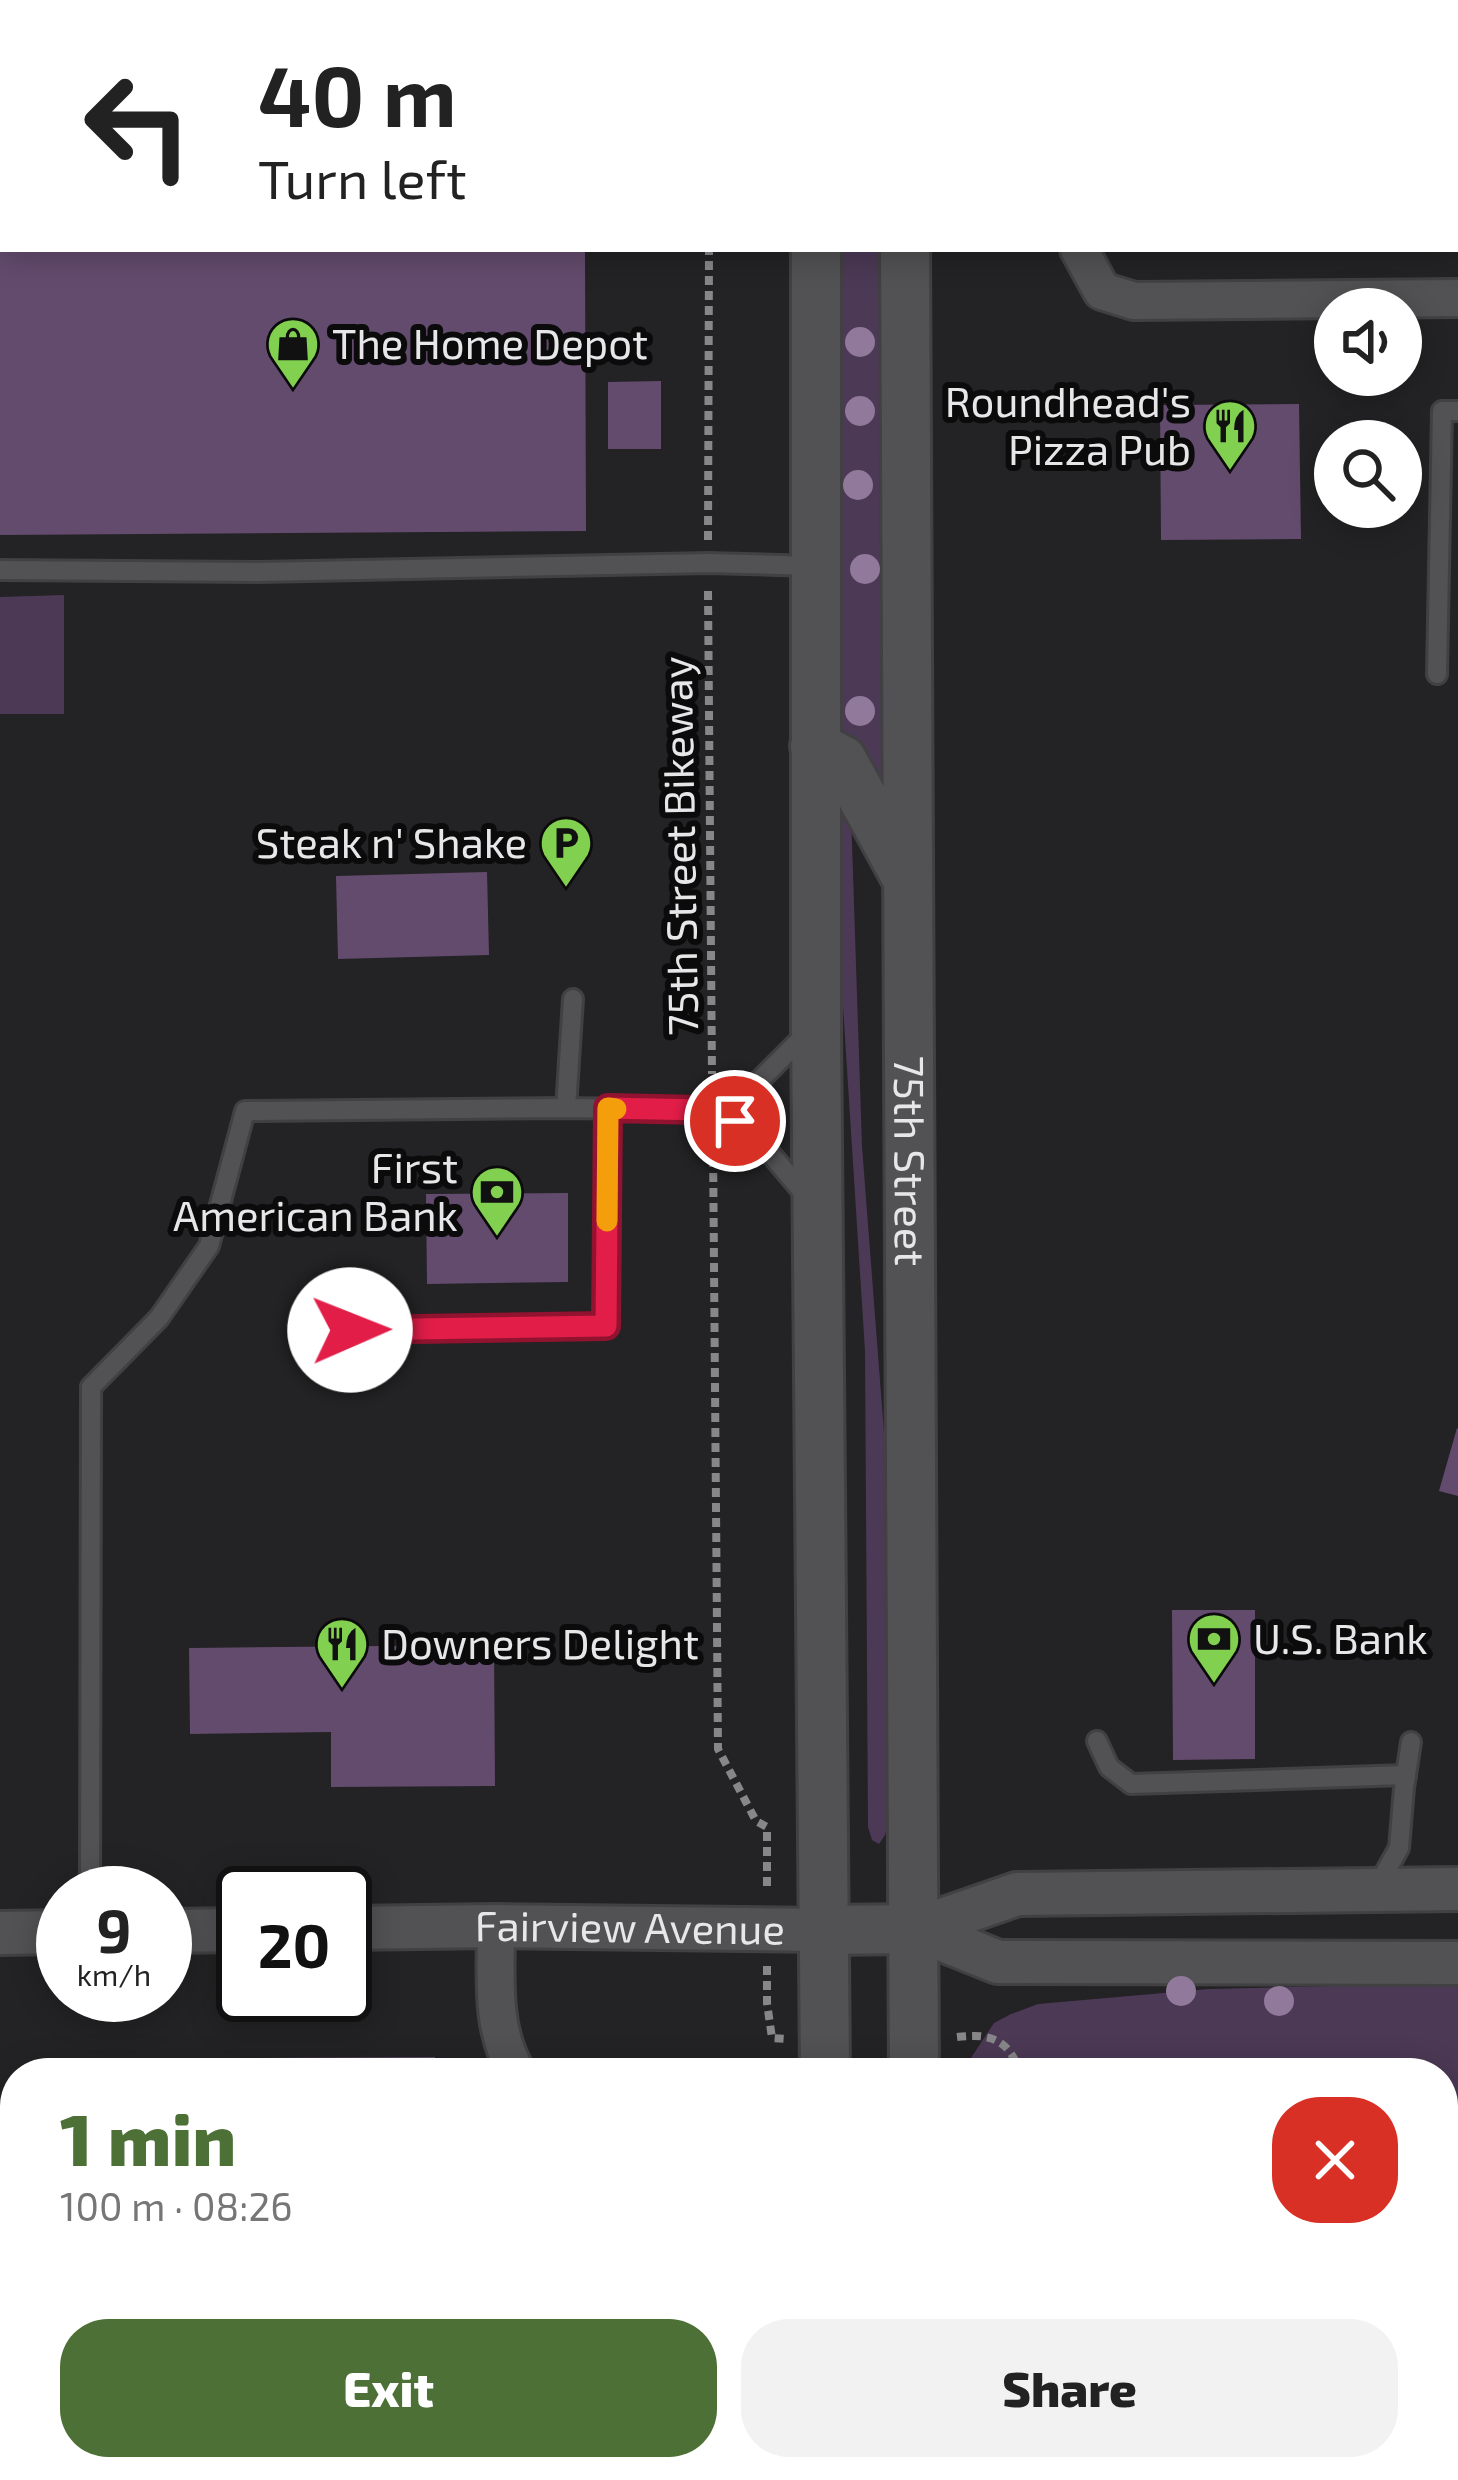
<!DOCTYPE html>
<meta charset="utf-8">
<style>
:root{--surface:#fff;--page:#f2f2f2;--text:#222;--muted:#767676;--accent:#4d7036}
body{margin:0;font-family:"Exo 2",sans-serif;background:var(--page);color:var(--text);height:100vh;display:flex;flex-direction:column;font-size:45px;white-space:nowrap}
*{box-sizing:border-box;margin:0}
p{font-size:39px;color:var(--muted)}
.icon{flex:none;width:66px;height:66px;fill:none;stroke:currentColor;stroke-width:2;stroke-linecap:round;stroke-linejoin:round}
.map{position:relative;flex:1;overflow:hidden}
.details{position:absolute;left:0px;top:2058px;width:1458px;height:423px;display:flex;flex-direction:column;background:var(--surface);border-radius:48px 48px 0 0;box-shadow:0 6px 30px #0003}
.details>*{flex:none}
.top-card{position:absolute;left:0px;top:0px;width:1458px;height:252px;box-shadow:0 6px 30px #0003;background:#fff;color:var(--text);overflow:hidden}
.buttons{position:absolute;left:1314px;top:288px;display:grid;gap:24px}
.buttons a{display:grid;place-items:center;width:108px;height:108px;border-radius:50%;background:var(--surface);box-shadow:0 6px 30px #0003;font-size:60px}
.speed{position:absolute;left:36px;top:1866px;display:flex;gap:24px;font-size:60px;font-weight:700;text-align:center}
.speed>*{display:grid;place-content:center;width:156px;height:156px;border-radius:50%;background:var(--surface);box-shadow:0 6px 30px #0003;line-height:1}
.speed small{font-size:30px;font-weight:400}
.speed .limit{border:6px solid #111;border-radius:18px;background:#fff;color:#111}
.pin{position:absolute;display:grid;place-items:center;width:102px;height:102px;color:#fff;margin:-51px;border:6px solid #fff;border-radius:50%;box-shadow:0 3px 12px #0007}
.me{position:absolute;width:132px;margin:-66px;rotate:89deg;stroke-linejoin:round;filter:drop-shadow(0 0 9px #0008)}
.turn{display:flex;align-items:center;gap:42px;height:252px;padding:0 60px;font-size:54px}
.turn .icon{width:156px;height:156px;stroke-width:2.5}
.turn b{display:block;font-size:84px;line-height:102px}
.round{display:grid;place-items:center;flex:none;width:126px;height:126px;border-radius:48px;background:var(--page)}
.headline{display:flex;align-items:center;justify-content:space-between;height:204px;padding:0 60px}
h1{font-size:72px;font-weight:800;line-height:90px;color:var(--accent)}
.primary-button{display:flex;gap:24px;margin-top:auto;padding:24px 60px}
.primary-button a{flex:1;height:138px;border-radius:48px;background:var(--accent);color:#fff;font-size:48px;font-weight:800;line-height:138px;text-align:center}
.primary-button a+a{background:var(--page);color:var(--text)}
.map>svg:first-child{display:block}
</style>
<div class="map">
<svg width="1458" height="2480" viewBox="0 0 1458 2480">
<rect width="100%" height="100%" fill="#232224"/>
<g fill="#4c3955">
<path d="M838,249H882L886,793L861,747L840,727Z"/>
<path d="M64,595V714H0V597Z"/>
<path d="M839,796L851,813L862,1146L890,1511V1814L885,1835L879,1844L872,1840L868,1827L865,1351L842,991Z"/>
<path d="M1458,1983V2480H958V2466H1443V2073H961L994,2023L1011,2014L1038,2004L1209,1989Z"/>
</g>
<g fill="#634b6d">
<path d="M0,249H585L586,531L0,535Z"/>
<path d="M661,381V449H608V382Z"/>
<path d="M1299,404L1301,539L1161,540L1160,405Z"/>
<path d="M487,872L489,955L338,959L336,876Z"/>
<path d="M568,1193V1282L427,1284L426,1194Z"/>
<path d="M1457,1428L1458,1429V1496L1439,1491Z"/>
<path d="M1172,1610H1255V1759L1173,1760Z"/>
<path d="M494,1645L495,1786L331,1787V1732L190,1734L189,1648Z"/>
<path d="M435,2057V2073H68V2059Z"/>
<path d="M286,2466H555V2480H320V2473H286Z"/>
</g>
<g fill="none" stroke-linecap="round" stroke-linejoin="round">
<g stroke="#414042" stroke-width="24">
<g id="service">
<path d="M0,11H3"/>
<path d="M0,570L258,572L709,563L812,566"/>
<path d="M1437,674L1442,411H1458"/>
<path d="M566,1108L573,999"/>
<path d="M702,1110L713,1100L758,1082L808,1032"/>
<path d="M349,1330L606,1326L608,1109"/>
<path d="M1097,1741L1109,1767L1131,1784L1406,1775"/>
<path d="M1377,1887L1399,1848L1404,1788L1411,1742"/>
<path d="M90,1893L91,1387L159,1318L209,1246L245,1111L566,1108L702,1110L735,1121L764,1146L807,1197"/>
<path d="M0,2244L15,2243"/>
<path d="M268,2466V2480"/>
<path d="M583,2480V2466"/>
<path d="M1447,2480L1448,2288L1451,2254L1458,2233"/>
</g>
</g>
<g stroke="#414042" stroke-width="42">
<g id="minor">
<path d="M1078,0V3"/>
<path d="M1079,249L1102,291L1134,301L1458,298"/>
<path d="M496,1926C496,1976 490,2029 517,2073"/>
<path d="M729,2466L730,2480"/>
</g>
</g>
<g stroke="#414042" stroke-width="48">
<g id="tertiary">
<path id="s1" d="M345,1928L496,1926L824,1930"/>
<path d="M916,1929L998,1962L1458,1963"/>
<path d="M916,1929L1017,1894L1458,1889"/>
<path d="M165,1931L243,1930"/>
<path d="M0,1933L63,1932"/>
</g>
</g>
<g stroke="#414042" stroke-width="54">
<g id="secondary">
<path d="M815,0V3"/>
<path d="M904,0V3"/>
<path d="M816,249V1025L825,2073"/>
<path id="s2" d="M905,249L914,2073"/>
<path d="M815,746L842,760L905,875"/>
<path d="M824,1930L916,1929"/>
<path d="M827,2466V2480"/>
<path d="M919,2466V2480"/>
</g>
</g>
<g stroke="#878688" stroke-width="8" stroke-dasharray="9 6" stroke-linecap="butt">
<path d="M706,3V0"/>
<path d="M708,540L709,249"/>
<path d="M708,591L712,1074"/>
<path d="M713,1143L718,1749L756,1821L767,1827V1891"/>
<path d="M767,1966V2003L772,2038L787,2039"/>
<path d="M957,2037C990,2033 1009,2039 1020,2073"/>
<path d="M1023,2480V2466"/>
</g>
<use href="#service" stroke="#525153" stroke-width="18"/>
<use href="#minor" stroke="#525153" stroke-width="36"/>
<use href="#tertiary" stroke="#525153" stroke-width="42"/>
<use href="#secondary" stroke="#525153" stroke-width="48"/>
</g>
<g fill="#90799a">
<circle cx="860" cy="342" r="15"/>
<circle cx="860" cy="411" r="15"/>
<circle cx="858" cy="485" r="15"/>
<circle cx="865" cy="569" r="15"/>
<circle cx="860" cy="711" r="15"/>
<circle cx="1181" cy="1991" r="15"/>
<circle cx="1279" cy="2001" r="15"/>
</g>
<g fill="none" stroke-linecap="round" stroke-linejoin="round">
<g stroke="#92132f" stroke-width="30">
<path id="route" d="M350,1330L606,1326L608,1108L702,1110L735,1121"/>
</g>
<use href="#route" stroke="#e11d48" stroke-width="21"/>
<path stroke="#f59e0b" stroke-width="21" d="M607,1221L608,1108L616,1109"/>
</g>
<defs>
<g id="shop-pin" transform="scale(2.7)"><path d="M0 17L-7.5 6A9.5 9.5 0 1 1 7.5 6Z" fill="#82d04f" stroke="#0c0b0c"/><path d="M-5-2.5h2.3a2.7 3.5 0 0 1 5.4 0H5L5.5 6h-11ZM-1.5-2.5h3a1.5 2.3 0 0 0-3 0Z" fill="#111"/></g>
<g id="restaurant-pin" transform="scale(2.7)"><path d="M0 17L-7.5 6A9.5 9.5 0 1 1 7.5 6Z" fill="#82d04f" stroke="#0c0b0c"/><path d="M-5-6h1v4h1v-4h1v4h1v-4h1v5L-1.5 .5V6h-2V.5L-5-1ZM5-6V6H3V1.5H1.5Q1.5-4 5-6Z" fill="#111"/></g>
<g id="parking-pin" transform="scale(2.7)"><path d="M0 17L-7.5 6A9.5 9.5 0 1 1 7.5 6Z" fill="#82d04f" stroke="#0c0b0c"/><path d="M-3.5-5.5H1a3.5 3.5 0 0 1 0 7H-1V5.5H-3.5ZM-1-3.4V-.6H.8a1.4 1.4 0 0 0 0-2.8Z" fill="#111"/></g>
<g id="bank-pin" transform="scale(2.7)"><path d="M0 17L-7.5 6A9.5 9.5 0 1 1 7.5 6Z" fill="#82d04f" stroke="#0c0b0c"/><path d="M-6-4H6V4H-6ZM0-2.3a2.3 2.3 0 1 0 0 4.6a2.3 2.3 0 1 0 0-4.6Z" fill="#111"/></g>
</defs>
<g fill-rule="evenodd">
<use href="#shop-pin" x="293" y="344"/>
<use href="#restaurant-pin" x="1230" y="426"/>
<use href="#parking-pin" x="566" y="843"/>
<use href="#bank-pin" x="497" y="1192"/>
<use href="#bank-pin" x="1214" y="1639"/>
<use href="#restaurant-pin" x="342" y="1644"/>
</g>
<g text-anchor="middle" stroke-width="12" stroke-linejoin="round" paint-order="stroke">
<g font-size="42" fill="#e7e6e8" stroke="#0c0b0c" text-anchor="start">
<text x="332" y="359">The Home Depot</text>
<text x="1191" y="417" text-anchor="end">Roundhead's<tspan x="1191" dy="48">Pizza Pub</tspan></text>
<text x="527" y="858" text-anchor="end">Steak n' Shake</text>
<text x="458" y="1183" text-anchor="end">First<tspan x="458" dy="48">American Bank</tspan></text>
<text x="1253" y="1654">U.S. Bank</text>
<text x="381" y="1659">Downers Delight</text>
</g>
<g font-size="42" fill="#e7e6e8" stroke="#0c0b0c">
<text transform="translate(680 846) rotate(-91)" y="15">75th Street Bikeway</text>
<text dy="15" stroke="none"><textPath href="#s2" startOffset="912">75th Street</textPath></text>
<text dy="15" stroke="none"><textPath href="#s1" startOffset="285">Fairview Avenue</textPath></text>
</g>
</g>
</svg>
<div class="buttons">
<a><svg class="icon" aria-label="sound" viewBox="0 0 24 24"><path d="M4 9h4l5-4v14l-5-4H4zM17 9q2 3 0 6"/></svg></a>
<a><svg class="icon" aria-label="search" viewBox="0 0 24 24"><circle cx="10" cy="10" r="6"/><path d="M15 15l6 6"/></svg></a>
</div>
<div class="speed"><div>9<small>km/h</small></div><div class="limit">20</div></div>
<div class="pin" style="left:735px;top:1121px;background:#d93025"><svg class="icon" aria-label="arrive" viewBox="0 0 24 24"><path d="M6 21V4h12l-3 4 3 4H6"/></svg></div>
<svg class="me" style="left:350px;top:1330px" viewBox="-20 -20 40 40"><circle r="19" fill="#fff"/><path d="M0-13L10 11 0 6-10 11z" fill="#e11d48"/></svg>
<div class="top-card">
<div class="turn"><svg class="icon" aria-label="left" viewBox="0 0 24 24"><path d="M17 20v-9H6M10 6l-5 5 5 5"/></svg><div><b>40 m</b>Turn left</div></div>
</div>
<section class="details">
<div class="headline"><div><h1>1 min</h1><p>100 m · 08:26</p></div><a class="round" style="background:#d93025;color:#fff"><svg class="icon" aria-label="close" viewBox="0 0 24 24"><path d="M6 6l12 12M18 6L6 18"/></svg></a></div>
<div class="primary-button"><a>Exit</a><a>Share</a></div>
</section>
</div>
